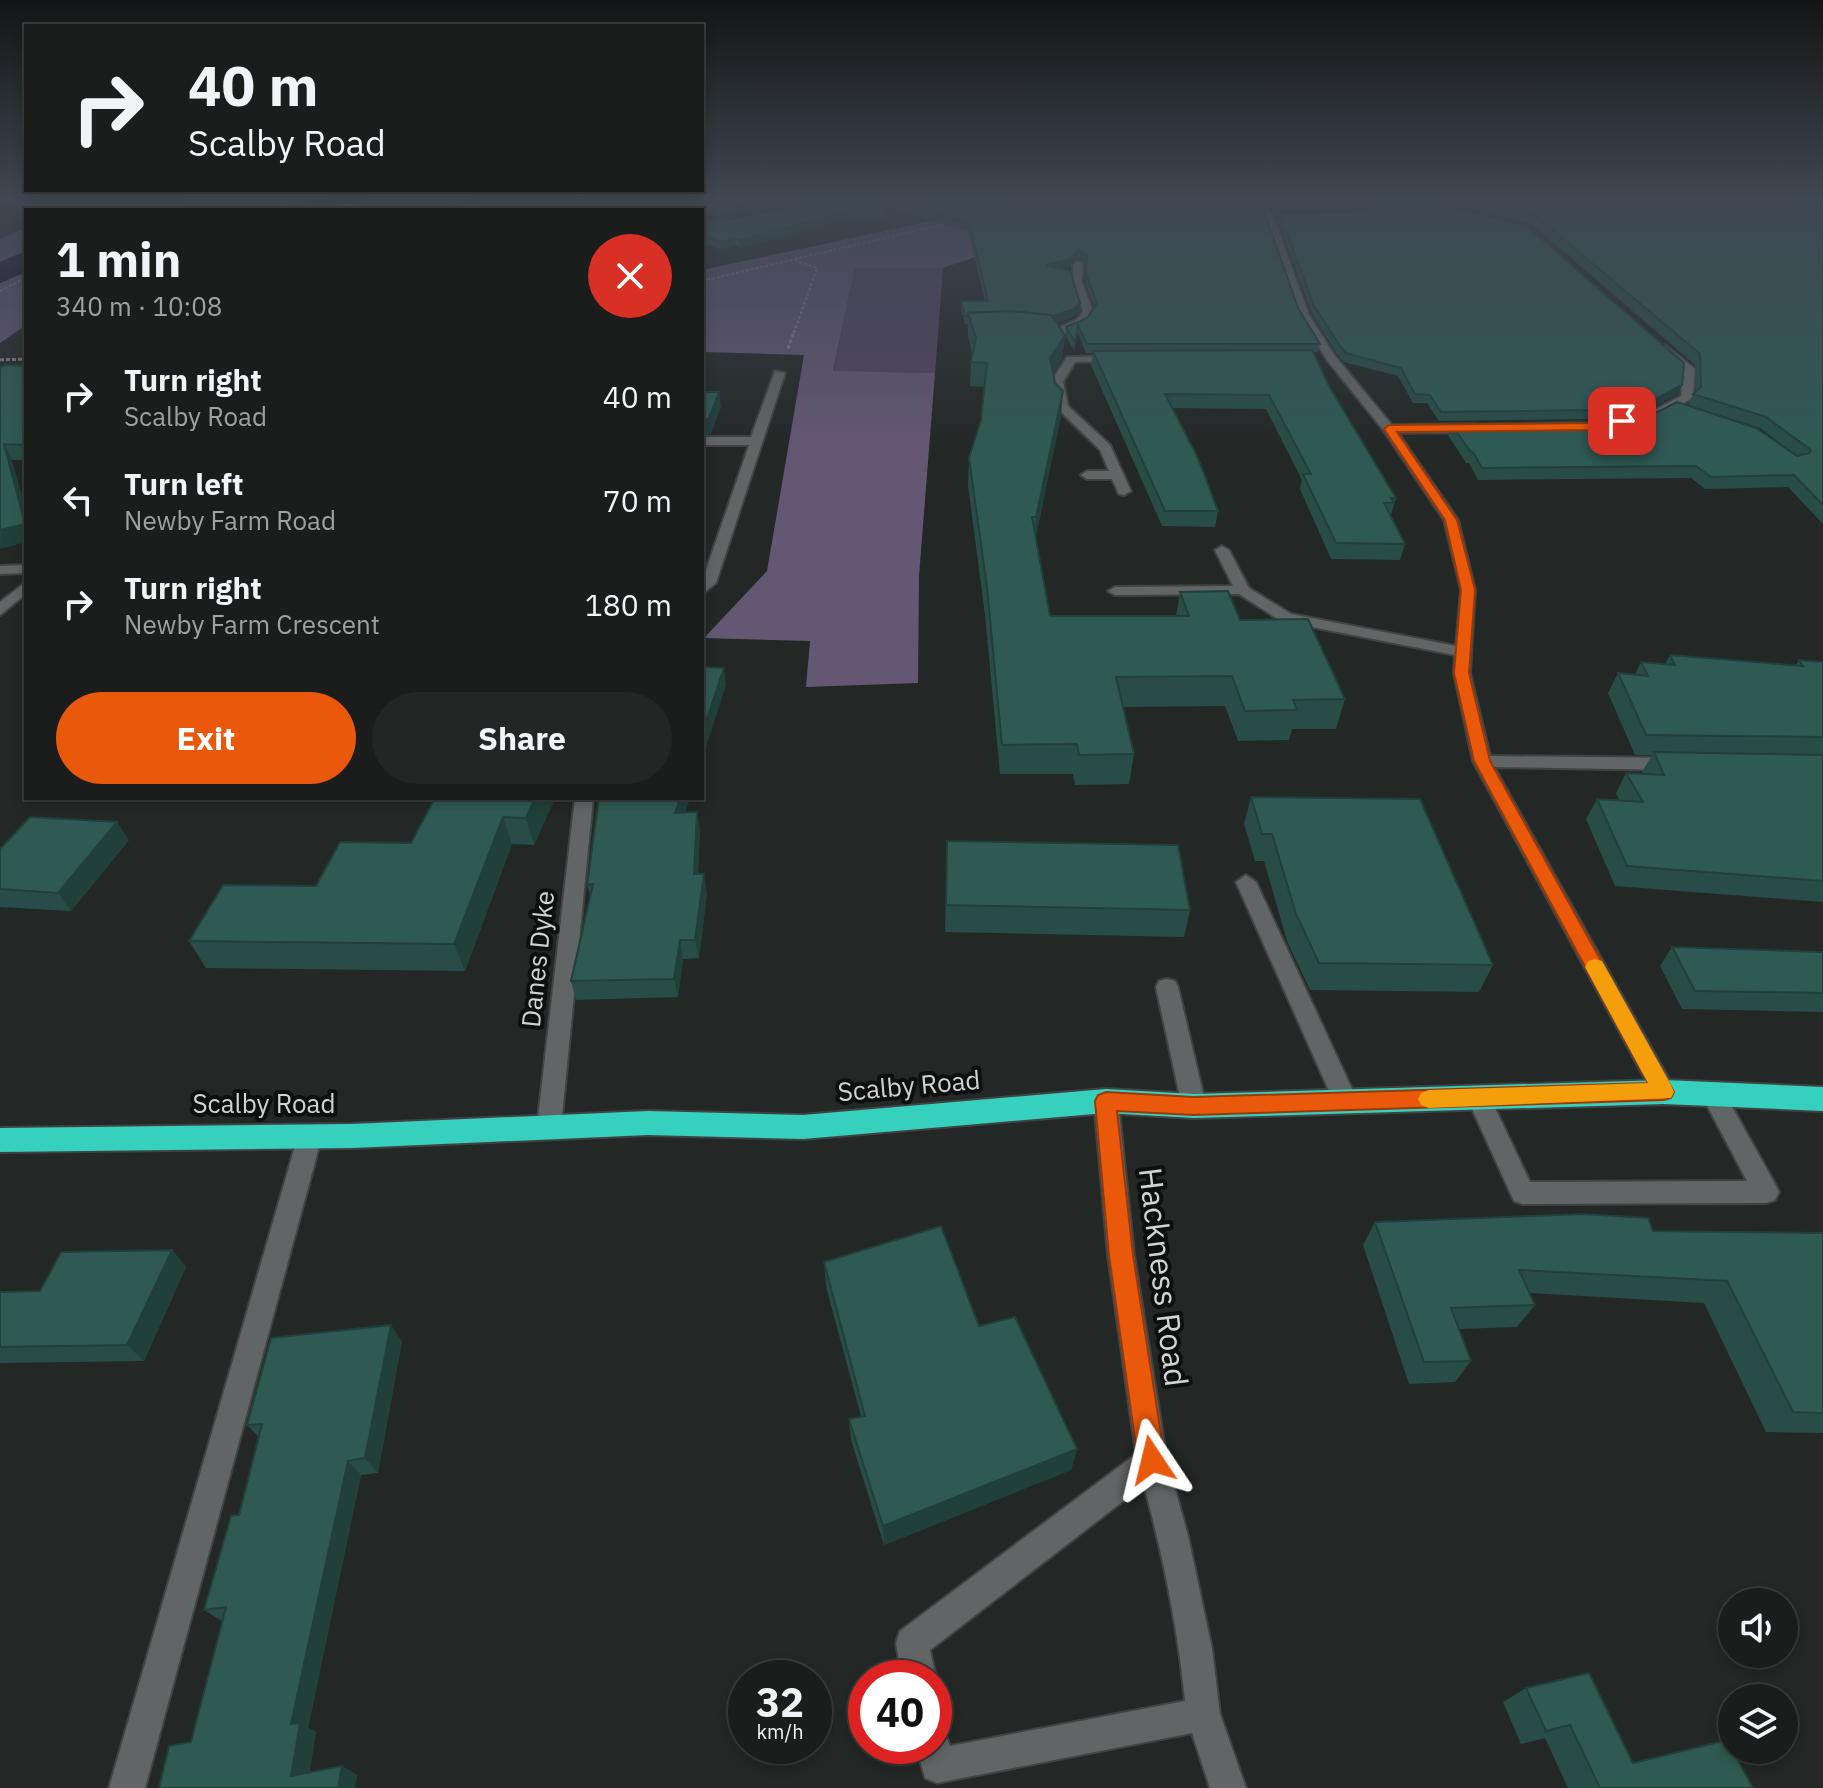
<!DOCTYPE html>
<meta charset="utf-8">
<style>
:root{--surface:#1a1d1c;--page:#232625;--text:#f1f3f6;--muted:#9fa2a3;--line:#383b3b;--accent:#ea580c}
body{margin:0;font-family:"IBM Plex Sans",sans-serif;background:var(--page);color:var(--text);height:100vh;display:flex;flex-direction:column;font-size:30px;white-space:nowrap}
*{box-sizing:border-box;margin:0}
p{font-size:26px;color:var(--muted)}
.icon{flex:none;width:44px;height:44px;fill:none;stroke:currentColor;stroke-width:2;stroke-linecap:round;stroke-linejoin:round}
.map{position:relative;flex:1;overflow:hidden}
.panel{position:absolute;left:24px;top:208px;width:680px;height:592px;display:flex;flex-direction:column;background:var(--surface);border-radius:0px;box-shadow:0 4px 12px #0003,0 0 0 2px var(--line)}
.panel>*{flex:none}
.hud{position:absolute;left:24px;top:24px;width:680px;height:168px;border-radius:0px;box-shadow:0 4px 12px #0003,0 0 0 2px var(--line);background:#1a1d1c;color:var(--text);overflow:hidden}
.buttons{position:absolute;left:1718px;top:1588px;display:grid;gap:16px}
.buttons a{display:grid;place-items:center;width:80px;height:80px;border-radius:50%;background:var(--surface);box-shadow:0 4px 12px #0003,0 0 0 2px var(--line);font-size:40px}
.speed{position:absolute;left:728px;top:1660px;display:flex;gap:16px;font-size:40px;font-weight:700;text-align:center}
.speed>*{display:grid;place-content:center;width:104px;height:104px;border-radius:50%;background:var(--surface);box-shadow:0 4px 12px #0003,0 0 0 2px var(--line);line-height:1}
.speed small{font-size:20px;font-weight:400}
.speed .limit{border:12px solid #d22;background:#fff;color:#111}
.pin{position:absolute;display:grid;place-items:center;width:68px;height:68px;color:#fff;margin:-34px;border-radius:16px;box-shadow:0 4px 12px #0006}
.me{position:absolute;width:88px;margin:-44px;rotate:350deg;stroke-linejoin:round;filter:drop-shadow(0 0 6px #0008)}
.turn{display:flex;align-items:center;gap:28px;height:168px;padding:0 32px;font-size:36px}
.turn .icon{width:104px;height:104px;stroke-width:2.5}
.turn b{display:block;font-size:56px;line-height:68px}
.round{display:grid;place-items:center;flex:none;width:84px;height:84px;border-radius:42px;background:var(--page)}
.headline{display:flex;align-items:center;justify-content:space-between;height:136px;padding:0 32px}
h1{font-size:48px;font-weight:700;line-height:60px}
.primary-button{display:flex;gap:16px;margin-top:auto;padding:16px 32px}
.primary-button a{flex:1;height:92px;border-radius:48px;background:var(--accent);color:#fff;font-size:32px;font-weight:700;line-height:92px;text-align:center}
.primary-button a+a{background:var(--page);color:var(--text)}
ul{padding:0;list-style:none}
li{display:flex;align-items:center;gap:24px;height:104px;padding:0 32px}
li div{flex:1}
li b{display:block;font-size:30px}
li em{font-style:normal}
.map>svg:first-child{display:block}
</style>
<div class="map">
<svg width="1823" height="1788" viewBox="0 0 1823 1788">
<rect width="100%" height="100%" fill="#232726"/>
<path fill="#524560" d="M855,268H943L935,373L833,372Z"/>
<g fill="#645774">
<path d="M187,198H325L261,210H150Z"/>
<path d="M368,198H471L439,210H320Z"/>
<path d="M1161,198L1051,231L943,268H855L833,371L935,373L919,576L918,683L806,687L810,641L704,638L767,571L804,355L702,352V270L987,209Z"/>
<path d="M26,228V251L0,262V239Z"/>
<path d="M26,272V325L0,343V283Z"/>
</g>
<g fill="#170b23">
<path d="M325,198H368L320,210H261Z"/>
<path d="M26,251V272L0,283V262Z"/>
</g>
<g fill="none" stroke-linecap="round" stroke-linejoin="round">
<g stroke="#404342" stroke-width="4">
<g id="minor">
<path d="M16,198L15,200L0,206V200Z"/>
<path d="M570,198H581L598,210H588Z"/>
<path d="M1246,198H1255L1273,216L1309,315L1335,356L1392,425L1477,424L1483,428L1477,432L1398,433L1458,520L1475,590L1470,673L1490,756L1675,758L1684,764L1675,770L1494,767L1672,1085L1676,1092L1672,1099L1664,1102L1656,1099L1473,761L1454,673L1455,655L1281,621L1239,594L1115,595L1108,591L1115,587L1233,586L1215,550L1222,546L1229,550L1249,588L1291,614L1456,646L1461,590L1444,520L1384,431L1327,360L1299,315L1265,217Z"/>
<path d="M1403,198H1419L1522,226L1518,229Z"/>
<path d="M1078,261L1083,264L1082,282L1093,312C1083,325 1068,336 1051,335V331L1076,320L1083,312L1073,282V264Z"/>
<path d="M1665,345L1695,369L1693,398L1656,418L1652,417V411L1681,396L1683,370L1661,350L1660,348Z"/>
<path d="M1120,356L1124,357V361L1075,362L1063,382L1068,406L1110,445L1131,491L1124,495L1119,494L1112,479H1087L1081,475L1087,471H1109L1100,450L1056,407L1051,382L1067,357Z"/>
<path d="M775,371L785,373L716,583L702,594V582L749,445H702V437H751Z"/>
<path d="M26,565V573L0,574V566Z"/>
<path d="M26,582V594L0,615V602Z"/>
<path d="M575,798H593L561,1127L557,1134L549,1137L541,1134L537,1127Z"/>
<path d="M1246,875L1256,882L1358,1102L1354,1109L1346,1112L1338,1109L1334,1102L1236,882Z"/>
<path d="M1167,979L1175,981L1178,987L1206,1106L1202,1113L1194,1116L1186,1113L1182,1106L1156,987L1159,981Z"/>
<path d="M1713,1084L1721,1087L1775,1184L1779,1192L1775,1200L1766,1203L1523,1204L1514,1201L1467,1098L1471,1091L1479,1088L1487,1091L1530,1182L1747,1181L1701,1094L1705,1087Z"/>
<path d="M1106,1091L1114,1094L1118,1101L1134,1255L1167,1460L1188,1536L1212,1649L1220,1714L1246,1788H1210L1192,1733L937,1783L925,1778L916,1746H934V1729L945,1734L950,1746L1185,1701C1178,1628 1163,1556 1144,1485L930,1650L936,1678L934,1682V1678H902L896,1643L900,1631L1136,1454L1108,1255L1094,1101L1098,1094Z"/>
<path d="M310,1126L319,1129L322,1136L145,1788H109L298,1136L301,1129Z"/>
</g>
</g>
<g stroke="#404342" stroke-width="4">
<path id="highway" d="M1664,1080L1823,1087V1111L1664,1104L1194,1118L1106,1113L803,1139L648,1135L352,1148L0,1152V1128L352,1124L648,1111L803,1115L1106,1089L1194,1094Z"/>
</g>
<g stroke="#808382" stroke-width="2" stroke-dasharray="3 2" stroke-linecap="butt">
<path d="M330,210L378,198"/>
<path d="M702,281L949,223"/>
<path d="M0,291L26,278"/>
<path d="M794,333L817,268L796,261"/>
</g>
<g stroke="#808382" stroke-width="3" stroke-dasharray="4 2" stroke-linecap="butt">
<path d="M788,349L794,331"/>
<path d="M0,360L26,359"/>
</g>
<use href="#minor" fill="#616565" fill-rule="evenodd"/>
<use href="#highway" fill="#36d0bf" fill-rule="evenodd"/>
</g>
<g fill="#284d48">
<path d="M587,198H817L735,214L702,216V210H461L596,206Z"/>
<path d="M833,198H1251L1298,308L1320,344L1318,352H1312L1329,386L1396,498L1391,515L1405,544L1400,560L1331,559L1300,489L1302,480L1266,409L1173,408L1218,511L1215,527L1162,526L1091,365L1093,353H1086L1078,333L1074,350L1065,335L1066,327L1087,318L1094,307L1085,282L1086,264L1077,258L1070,267L1062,269L1080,311L1073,317L1056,323L1065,335L1062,359L1053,374L1055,383L1063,391L1061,416L1036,536L1050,616H1176L1180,592L1240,620L1345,699L1336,729H1292L1289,740L1238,741L1225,706L1123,707L1134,754L1129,784L1075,785L1073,774H1000L985,615L968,485L969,458L981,420L985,387L970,386L971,362L972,354L968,336V324H965L961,309V301H985L968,231L886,207L884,217H851L741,248L735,245L721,249L709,245L702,221L735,219Z"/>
<path d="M1260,198H1382L1350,208L1272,210Z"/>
<path d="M1432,198H1823V524L1788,487L1705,489L1691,478L1478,480L1469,463H1466L1448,435L1451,424L1797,456L1760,428L1688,405L1693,394L1696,391L1695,365L1532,224Z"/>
<path d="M1280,214L1678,394L1648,410L1592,419L1439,421L1427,403H1413L1398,376L1344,362L1337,354L1312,314L1278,221Z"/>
<path d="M26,366V460H12L0,549V368Z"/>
<path d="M1670,655L1796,665L1799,660L1823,662V902L1615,886L1586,819L1597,799L1619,800L1616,793L1626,773L1643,774L1642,772L1652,755H1635L1608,693L1618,673L1635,674L1641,662L1665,664Z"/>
<path d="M1251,797L1493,965L1479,992L1310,990L1287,941L1264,861H1255L1244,824Z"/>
<path d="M435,798H555L534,845L512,844L465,971L206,968L189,941L316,886L411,843Z"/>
<path d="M690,798L685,812L700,830L698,874L707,893L699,958L683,959L678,997L576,1000L571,981L590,895L587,885Z"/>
<path d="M129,840L71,911L0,907V849Z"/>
<path d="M947,841L1190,910L1184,937L945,932Z"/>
<path d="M1672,947L1823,952V1012L1682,1009L1660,966Z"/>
<path d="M1375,1222L1653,1231L1823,1233V1433L1766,1432L1704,1303L1530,1293L1535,1305L1517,1327L1459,1329L1471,1361L1455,1382L1409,1384L1363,1245Z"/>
<path d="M172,1250L186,1267L144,1361L0,1363V1292L40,1291Z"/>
<path d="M824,1262L979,1326L1077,1449L1071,1470L884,1545L851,1440L849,1419L861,1416L826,1287Z"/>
<path d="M402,1341L378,1473L361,1475L308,1728L316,1732L309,1773L342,1766L357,1775L355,1788H159L191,1742L222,1621L204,1610L239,1515L259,1437L247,1425Z"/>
<path d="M1526,1688L1633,1763L1753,1788H1568L1545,1738L1521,1744L1503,1702Z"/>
</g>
<g fill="#213f3b">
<path d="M779,198H817L735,214L734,207Z"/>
<path d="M1354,198H1382L1350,208L1352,199Z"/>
<path d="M851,210V217L741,248L740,240Z"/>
<path d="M708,237L709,245L702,246V239Z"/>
<path d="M734,238L735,245L721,249L720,242Z"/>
<path d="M1078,250L1077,258L1070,267L1045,273L1046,265Z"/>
<path d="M1080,303V311L1073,317L1049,325L1050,317Z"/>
<path d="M1065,335L1062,359L1048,383L1050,358Z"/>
<path d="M1682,385L1678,394L1648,410L1592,419L1595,410Z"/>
<path d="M1063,391L1061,416L1034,545L1036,517Z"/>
<path d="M719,392L721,407L711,434L704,436L706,448L702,459V420Z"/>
<path d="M4,444L12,460L26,510V542L0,549Z"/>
<path d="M724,668L726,685L702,760V733Z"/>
<path d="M535,798H555L534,845L526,818Z"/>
<path d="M680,798H690L679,831L675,813Z"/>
<path d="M697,812L700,830L697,893L694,874Z"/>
<path d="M503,817L512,844L465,971L454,944Z"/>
<path d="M117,822L129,840L71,911L58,893Z"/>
<path d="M704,874L707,893L699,958L695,940Z"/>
<path d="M680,940L683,959L678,997L674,979Z"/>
<path d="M172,1250L186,1267L144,1361L127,1345Z"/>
<path d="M391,1325L402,1341L378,1473L365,1458Z"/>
<path d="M1077,1449L1071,1470L884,1545L883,1526Z"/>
<path d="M348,1461L361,1475L308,1728L316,1732L308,1785L291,1776V1724Z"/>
<path d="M342,1766L357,1775L355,1788H338Z"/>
</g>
<g fill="#2f5a54" stroke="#213f3b" stroke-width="2">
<path d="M479,198H575L585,205L597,206L600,202L595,198H779L734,207L701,209V210H461Z"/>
<path d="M833,198H1251L1264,211L1298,308L1320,344H1087L1078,325L1075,342L1066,327L1087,318L1097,303L1086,274L1087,256L1078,250L1071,259L1046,265L1070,271L1080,303L1074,309L1052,316L1010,311L968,313V316H965L961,301H988L969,223L886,200L884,210H851L740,240L734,238L720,242L708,237L702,239V221L735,219Z"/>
<path d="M1271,198H1354L1274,201Z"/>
<path d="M1400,198H1417L1526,226L1684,363L1682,385L1652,401L1595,410L1441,412L1430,395L1415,394L1401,368L1346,353L1340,346L1314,306L1280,214L1353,213Z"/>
<path d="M1470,198H1823V505L1794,475L1711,477L1696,466L1482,468L1473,452L1470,451L1451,424L1597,421L1658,412L1677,402L1756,428L1797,456L1809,453L1811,450L1766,417L1693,394L1701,387L1700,354L1535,215Z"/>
<path d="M1010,311L1051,315L1065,335L1050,358L1055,383L1063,391L1036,517H1032L1050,616H1189L1180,592L1228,591L1240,620L1308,619L1345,699L1293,700L1297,710L1245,711L1232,676L1116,677L1134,754L1079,755L1077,744L1002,745L987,587L969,458L981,420L987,363L971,362L976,338L968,313Z"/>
<path d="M1312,350L1329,386L1396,498H1391L1394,503H1384L1405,544L1336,543L1303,474H1311L1269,395L1165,394L1198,458L1218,511H1165L1093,351Z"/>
<path d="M5,365L26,366V445L4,444L25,524L0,530V368Z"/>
<path d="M702,392H719L709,418L702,420Z"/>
<path d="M1670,655L1803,666L1799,660L1823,662V737L1646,735L1618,673L1648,676L1641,662L1675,665Z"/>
<path d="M702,667L724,668L702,733Z"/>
<path d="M1654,752L1823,755V881L1627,866L1597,799L1643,802L1626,773L1664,775Z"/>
<path d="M1251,797L1420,799L1493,965L1319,963L1296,914L1272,834H1262Z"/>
<path d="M435,798H535L526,818L503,817L454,944L189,941L223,885L316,886L340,842L411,843Z"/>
<path d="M599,798H680L675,813L697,812L694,874H704L695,940H680L674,979L571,981L593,884L587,885Z"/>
<path d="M30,817L117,822L58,893L0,889V849Z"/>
<path d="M947,841L1178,845L1190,910L946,905Z"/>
<path d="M1672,947L1823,952V993L1695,991Z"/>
<path d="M1583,1214L1648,1218L1653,1231L1823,1233V1413L1793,1412L1727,1281L1519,1270L1535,1305L1451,1308L1471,1361L1424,1362L1375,1222Z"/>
<path d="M941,1226L979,1326L1015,1317L1077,1449L883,1526L849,1419L865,1416L824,1262Z"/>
<path d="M172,1250L127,1345L0,1347V1292L40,1291L61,1252Z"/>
<path d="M391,1325L365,1458L348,1461L291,1724L300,1723L291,1776L342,1766L338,1788H159L169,1746L191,1742L226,1607L204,1610L231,1516L239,1515L262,1424L247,1425L271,1338Z"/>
<path d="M1589,1673L1633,1763L1727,1740L1753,1788H1600L1570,1725L1546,1731L1526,1688Z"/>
</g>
<linearGradient id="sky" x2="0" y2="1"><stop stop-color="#131515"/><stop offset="0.44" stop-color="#3f4752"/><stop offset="1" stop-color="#3f4752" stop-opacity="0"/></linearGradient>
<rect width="1823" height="449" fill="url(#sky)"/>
<path fill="#ea580c" stroke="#983908" stroke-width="2" d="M1622,418L1628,421L1626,424L1592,430L1397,432L1457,520L1475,590L1469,673L1490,761L1674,1092L1671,1098L1664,1100L1194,1115L1117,1111L1133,1255L1165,1460L1161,1469L1152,1473L1142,1469L1138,1460L1109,1255L1095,1101L1098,1095L1106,1092L1194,1097L1648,1083L1474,761L1454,673L1461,590L1445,520L1384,429L1389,425L1592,423Z"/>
<path fill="#f59e0b" d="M1595,959L1602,961L1671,1085L1674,1092L1671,1098L1429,1108L1421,1105L1418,1099L1421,1093L1429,1090L1648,1083L1585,967L1588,961Z"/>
<g text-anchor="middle" stroke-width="8" stroke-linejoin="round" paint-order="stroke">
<g font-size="26" fill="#d2d4d4" stroke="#0e0f0f">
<text transform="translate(538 959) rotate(-84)" y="9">Danes Dyke</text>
<text transform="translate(909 1086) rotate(-5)" y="9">Scalby Road</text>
<text x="264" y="1113">Scalby Road</text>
</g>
<g font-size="32" fill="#d2d4d4" stroke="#0e0f0f">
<text transform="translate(1163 1277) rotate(83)" y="11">Hackness Road</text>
</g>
</g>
</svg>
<div class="buttons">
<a><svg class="icon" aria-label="sound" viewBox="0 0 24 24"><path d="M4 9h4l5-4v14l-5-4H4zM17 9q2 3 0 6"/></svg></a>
<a><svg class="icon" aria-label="layers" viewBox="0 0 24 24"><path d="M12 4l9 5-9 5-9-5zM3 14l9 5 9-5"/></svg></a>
</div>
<div class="speed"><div>32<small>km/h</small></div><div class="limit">40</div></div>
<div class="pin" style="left:1622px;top:421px;background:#d93025"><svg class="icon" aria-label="arrive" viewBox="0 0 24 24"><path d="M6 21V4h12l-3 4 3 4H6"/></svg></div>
<svg class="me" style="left:1152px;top:1460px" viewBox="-20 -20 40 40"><path d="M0-17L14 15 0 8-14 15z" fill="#ea580c" stroke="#fff" stroke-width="4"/></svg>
<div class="hud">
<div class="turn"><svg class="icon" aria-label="right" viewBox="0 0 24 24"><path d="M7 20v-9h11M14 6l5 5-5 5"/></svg><div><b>40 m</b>Scalby Road</div></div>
</div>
<section class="panel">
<div class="headline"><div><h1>1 min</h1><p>340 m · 10:08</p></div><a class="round" style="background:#d93025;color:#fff"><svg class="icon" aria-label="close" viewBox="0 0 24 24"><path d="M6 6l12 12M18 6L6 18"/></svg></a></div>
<ul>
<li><svg class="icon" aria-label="right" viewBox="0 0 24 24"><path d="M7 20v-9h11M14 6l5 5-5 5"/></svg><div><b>Turn right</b><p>Scalby Road</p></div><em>40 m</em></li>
<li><svg class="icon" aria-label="left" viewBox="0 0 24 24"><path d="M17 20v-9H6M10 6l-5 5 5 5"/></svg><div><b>Turn left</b><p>Newby Farm Road</p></div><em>70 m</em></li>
<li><svg class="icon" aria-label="right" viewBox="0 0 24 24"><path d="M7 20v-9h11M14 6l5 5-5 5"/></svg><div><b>Turn right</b><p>Newby Farm Crescent</p></div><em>180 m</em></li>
</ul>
<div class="primary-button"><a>Exit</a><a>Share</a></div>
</section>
</div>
